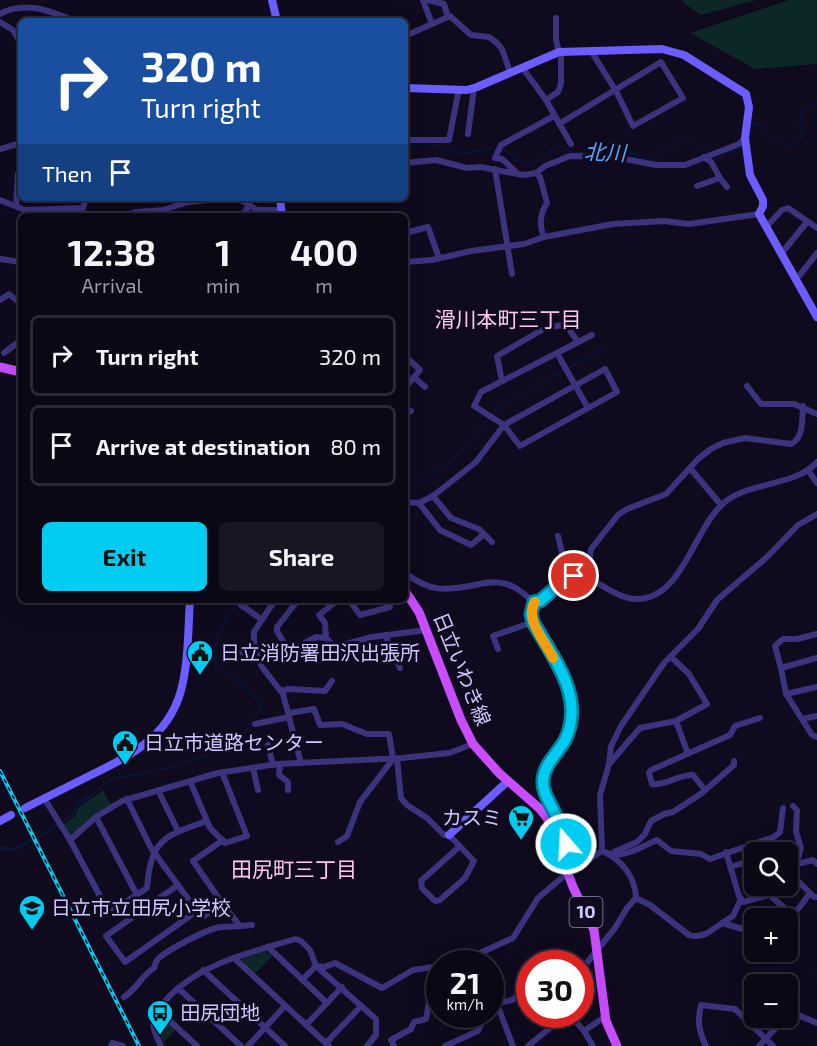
<!DOCTYPE html>
<meta charset="utf-8">
<style>
:root{--surface:#0b0816;--page:#191623;--text:#f1f3f6;--muted:#9a9aa1;--line:#2b2935;--accent:#00cbf1}
body{margin:0;font-family:"Exo 2","Noto Sans JP",sans-serif;background:var(--page);color:var(--text);height:100vh;display:flex;flex-direction:column;font-size:22px;white-space:nowrap}
*{box-sizing:border-box;margin:0}
p{font-size:20px;color:var(--muted)}
.icon{flex:none;width:33px;height:33px;fill:none;stroke:currentColor;stroke-width:2;stroke-linecap:round;stroke-linejoin:round}
.map{position:relative;flex:1;overflow:hidden}
.panel{position:absolute;left:18px;top:213px;width:390px;height:390px;display:flex;flex-direction:column;background:var(--surface);border-radius:9px;box-shadow:0 6px 24px #0002,0 0 0 2px var(--line)}
.panel>*{flex:none}
.hud{position:absolute;left:18px;top:18px;width:390px;height:183px;border-radius:9px;box-shadow:0 6px 24px #0002,0 0 0 2px var(--line);background:#1a4fa0;color:#fff;overflow:hidden}
.buttons{position:absolute;left:744px;top:842px;display:grid;gap:12px}
.buttons a{display:grid;place-items:center;width:54px;height:54px;border-radius:9px;background:var(--surface);box-shadow:0 6px 24px #0002,0 0 0 2px var(--line);font-size:30px}
.speed{position:absolute;left:426px;top:950px;display:flex;gap:12px;font-size:30px;font-weight:700;text-align:center}
.speed>*{display:grid;place-content:center;width:78px;height:78px;border-radius:50%;background:var(--surface);box-shadow:0 6px 24px #0002,0 0 0 2px var(--line);line-height:1}
.speed small{font-size:15px;font-weight:400}
.speed .limit{border:9px solid #d22;background:#fff;color:#111}
.pin{position:absolute;display:grid;place-items:center;width:51px;height:51px;color:#fff;margin:-26px;border:3px solid #fff;border-radius:50%;box-shadow:0 2px 6px #0007}
.me{position:absolute;width:66px;margin:-33px;rotate:341deg;stroke-linejoin:round;filter:drop-shadow(0 0 4px #0008)}
.turn{display:flex;align-items:center;gap:21px;height:126px;padding:0 24px;font-size:27px}
.turn .icon{width:78px;height:78px;stroke-width:2.5}
.turn b{display:block;font-size:42px;line-height:51px}
.then{display:flex;align-items:center;height:57px;padding:0 24px;background:#0003;gap:12px;font-size:22px}
.eta{display:flex;justify-content:space-evenly;align-items:center;height:102px;text-align:center}
.eta b{font-size:36px;font-weight:700;line-height:42px}
.action{display:flex;gap:12px;margin-top:auto;padding:12px 24px}
.action a{flex:1;height:69px;border-radius:9px;background:var(--accent);color:#111;font-size:24px;font-weight:700;line-height:69px;text-align:center}
.action a+a{background:var(--page);color:var(--text)}
ul{padding:0;list-style:none}
li{display:flex;align-items:center;gap:18px;height:81px;margin:0 12px 9px;padding:0 12px;border:3px solid var(--line);border-radius:9px}
li div{flex:1}
li b{display:block;font-size:22px}
li em{font-style:normal}
.map>svg:first-child{display:block}
</style>
<div class="map">
<svg width="817" height="1046" viewBox="0 0 817 1046">
<rect width="100%" height="100%" fill="#0f0a1d"/>
<g fill="#0d2627">
<path d="M680,0H757L701,15Z"/>
<path d="M789,0H817V64L755,69L690,33Z"/>
<path d="M103,790L113,807L70,840L61,826L74,817L78,808L84,803L94,797Z"/>
<path d="M265,951L272,956L255,974L242,961L243,958Z"/>
<path d="M157,1015H160L176,1029L163,1043L157,1027Z"/>
</g>
<path fill="#071639" d="M89,796V799L79,804L72,817L47,833L15,851L0,850V846L14,848L46,831L70,815L78,802Z"/>
<g fill="none" stroke-linecap="round" stroke-linejoin="round">
<g stroke="#071639" stroke-width="1.5">
<path d="M12,22L21,30"/>
<path d="M750,139L753,124H758C765,128 767,134 772,139C778,143 785,144 792,145L803,136L799,120L807,108L817,103"/>
<path d="M427,143L459,154L495,148"/>
<path d="M405,146L422,143"/>
<path d="M503,149C509,152 513,157 519,161C532,169 548,154 557,145L573,152L597,154"/>
<path d="M614,154L630,152L643,158L657,161L663,149L688,139L705,152"/>
<path d="M713,158L716,159L742,147"/>
<path d="M569,368L607,346"/>
<path d="M492,415L496,410L564,370"/>
<path d="M405,482C439,482 469,442 489,418"/>
<path d="M88,798L107,782L117,777L136,775L175,766L240,744L244,733L262,707C250,688 233,678 216,665C210,641 226,617 242,600"/>
</g>
<g stroke="#3b337e" stroke-width="6">
<path d="M423,0L432,24"/>
<path d="M427,0L444,4L448,17"/>
<path d="M0,14C25,0 50,11 75,21"/>
<path d="M556,18V40L559,52"/>
<path d="M0,22L13,30L21,44"/>
<path d="M405,36L450,16L471,35L489,37L497,43L502,49L510,72"/>
<path d="M522,67L546,100L571,144"/>
<path d="M546,100L558,92L561,84V52"/>
<path d="M559,124L661,62L683,98L633,126L616,91L591,51"/>
<path d="M468,134L474,88"/>
<path d="M405,140H449L459,89"/>
<path d="M0,149L21,143"/>
<path d="M405,163L436,160L467,168L480,167L523,175L536,173L545,166L570,156L614,157L656,165H685L739,144L745,138"/>
<path d="M495,169L512,274"/>
<path d="M516,172L502,159L495,158L501,145L554,116"/>
<path d="M536,173L540,177L547,203C540,213 539,226 544,237"/>
<path d="M720,178L727,187"/>
<path d="M697,186L720,178L711,162L704,157"/>
<path d="M238,198L257,210H281"/>
<path d="M327,198L354,199"/>
<path d="M0,200L25,210L83,208L80,216"/>
<path d="M16,206L18,174"/>
<path d="M83,208L86,198"/>
<path d="M123,216L136,212L163,210L188,202L229,198"/>
<path d="M243,216L249,205"/>
<path d="M766,227L782,210L788,208L817,228"/>
<path d="M405,233L428,227L439,258"/>
<path d="M781,254L807,222"/>
<path d="M0,259L21,262"/>
<path d="M405,262L432,260L471,251L524,244L544,237L613,224L664,221L689,224L759,214"/>
<path d="M796,280L817,253"/>
<path d="M0,300L9,294L21,304"/>
<path d="M4,353L21,340"/>
<path d="M557,353L588,408"/>
<path d="M405,356L420,370L405,388"/>
<path d="M414,377L425,387"/>
<path d="M502,381L497,356L547,327L566,325L578,342"/>
<path d="M747,386L761,404H794L817,414"/>
<path d="M405,409L411,411"/>
<path d="M690,468L721,505"/>
<path d="M808,470L817,483"/>
<path d="M433,496L451,518L479,529L492,542"/>
<path d="M405,502L419,503L433,496L476,462L504,425L605,369L617,392L520,446L504,425L474,406L481,392L592,335"/>
<path d="M419,503L440,530L471,545L484,534"/>
<path d="M558,536L568,577"/>
<path d="M405,573C430,592 445,591 475,585C484,583 493,581 502,583C515,585 524,594 534,602"/>
<path d="M587,578L591,549L618,515L627,509L666,494L698,459L711,449L723,443L745,438L791,444C804,438 802,419 803,406"/>
<path d="M275,600L254,632V648L262,667L283,694L301,763"/>
<path d="M298,600L277,627V631L288,650L290,651L316,637L326,638L335,647L372,637L426,630"/>
<path d="M349,600L360,615L390,607L385,600"/>
<path d="M534,602C549,601 557,576 574,576C597,576 615,600 638,599C685,598 694,522 729,499C754,482 797,485 817,462"/>
<path d="M534,602L531,614L533,622C554,658 586,697 565,740C558,753 544,764 543,780C542,794 552,805 557,818C561,826 563,835 566,844L560,851"/>
<path d="M241,605L261,619"/>
<path d="M385,635L400,668"/>
<path d="M326,638L325,623L319,615L338,600"/>
<path d="M224,646L259,658"/>
<path d="M498,649L493,636L533,622"/>
<path d="M817,658L781,668L786,694L812,735L817,737"/>
<path d="M781,668L775,646L783,639H797L817,634"/>
<path d="M281,691L289,689L325,691L332,681"/>
<path d="M786,694L817,687"/>
<path d="M289,713L314,709L320,725L342,724L367,734H389L393,759L360,802L347,836L338,842"/>
<path d="M802,719L817,716"/>
<path d="M676,721L688,754"/>
<path d="M255,724L289,717"/>
<path d="M268,745L273,765"/>
<path d="M397,759L401,798L407,805L427,818L444,835H449L474,861L465,878L440,900L435,901L422,888L421,881L460,846"/>
<path d="M610,763L640,728L676,721L707,704L689,674L671,657"/>
<path d="M280,764L279,775L288,782V790"/>
<path d="M253,768L258,790"/>
<path d="M190,781L210,828L225,843L247,836L222,772"/>
<path d="M158,790L178,831"/>
<path d="M705,790L693,775C679,774 666,786 652,784L649,773L651,770L730,735L735,726L760,718"/>
<path d="M44,798L70,840L109,913L147,888C151,839 164,836 207,821"/>
<path d="M127,799L151,848L199,914L204,916L222,903L193,861L223,840"/>
<path d="M96,817L137,895"/>
<path d="M70,840L96,817L122,801L218,773L277,764L402,758L449,753L473,744"/>
<path d="M602,851L600,795L609,764L611,746L621,726L664,663L698,629L717,600L768,556L798,525L817,514"/>
<path d="M614,852L637,842L645,834L651,821L664,814L673,812L702,793L734,765V761"/>
<path d="M726,852L739,896L743,902L780,892L789,887L801,848L796,832L797,810L793,806"/>
<path d="M608,854C625,864 635,878 636,898L650,905L689,935C702,939 711,931 722,923L746,930L754,926"/>
<path d="M797,864L813,860L817,864"/>
<path d="M730,867L753,860L754,864"/>
<path d="M794,877L814,897H817"/>
<path d="M178,885L106,936L125,962L197,911"/>
<path d="M763,885L767,895"/>
<path d="M770,895L793,916"/>
<path d="M788,922L792,921L793,916L810,893"/>
<path d="M722,923L733,916L741,899"/>
<path d="M240,926L252,925"/>
<path d="M268,947L327,1003"/>
<path d="M235,959L329,1046"/>
<path d="M458,963L513,938L538,898L564,876L602,851C621,861 641,847 657,840L671,851L701,854L710,859L774,837L780,832L783,808"/>
<path d="M580,964H586L615,928L627,908L636,898"/>
<path d="M203,970L285,1046"/>
<path d="M302,980L316,966L324,967L335,963L382,988L413,970L440,966"/>
<path d="M178,988L241,1046"/>
<path d="M124,997C137,989 141,976 154,968C155,965 156,961 158,959C167,950 204,931 216,928C223,926 232,927 240,926L222,903"/>
<path d="M497,1004L513,1046"/>
<path d="M490,1005L512,1000L530,987"/>
<path d="M158,1010L197,1046"/>
<path d="M569,1014L584,1031L593,1046"/>
<path d="M788,1015L791,1012L817,1023"/>
<path d="M306,1025L342,987"/>
<path d="M584,1031L606,1016"/>
<path d="M326,1043L361,1006"/>
<path d="M111,1046L112,1043L123,1046"/>
<path d="M161,1046C157,1038 152,1028 153,1019C154,1012 161,1005 166,1000C199,963 250,953 295,939L301,941L310,950L316,966L376,1019V1035L367,1046"/>
<path d="M248,1046L285,1006"/>
<path d="M394,1046L391,1040L411,1029L414,1022L426,1019L432,986L433,967"/>
<path d="M445,1046L478,1031L485,1014"/>
<path d="M528,1046L567,1014"/>
<path d="M706,1046C699,1032 697,1021 701,1005L735,1009L773,1046"/>
<path d="M759,1046L786,1017"/>
</g>
<g stroke="#6b5dff" stroke-width="8">
<path d="M272,0L277,21"/>
<path d="M405,88L467,90L477,87L559,52L662,49L684,55L746,94L749,107L745,138L750,175L763,200V206L759,214L817,317"/>
<path d="M280,198L282,216"/>
<path d="M25,808C47,797 69,786 91,775C134,754 173,734 183,682C189,655 188,627 190,600"/>
<path d="M0,821L11,815"/>
<path d="M449,835L508,781"/>
</g>
<g stroke="#c74dff" stroke-width="9">
<path d="M0,367L21,372"/>
<path d="M405,591L419,612L461,720L473,744L499,773L539,808L547,818L573,887L594,930L606,1021L617,1046"/>
</g>
<g stroke="#00cbf1" stroke-width="4">
<path id="rail" d="M0,771L139,1046"/>
</g>
<use href="#rail" stroke="#0f0a1d" stroke-width="1.5" stroke-dasharray="4.5" stroke-linecap="butt"/>
</g>
<g fill="none" stroke-linecap="round" stroke-linejoin="round">
<g stroke="#00849d" stroke-width="15">
<path id="route" d="M566,844C563,835 561,826 557,818C552,805 542,794 543,780C544,764 558,753 565,740C586,697 553,658 533,622L531,614L534,602L540,601L568,577L574,576"/>
</g>
<use href="#route" stroke="#00cbf1" stroke-width="10"/>
<path stroke="#f59e0b" stroke-width="10" d="M535,602C524,618 545,642 553,658"/>
</g>
<defs>
<g id="civic-pin" transform="scale(1.35)"><path d="M0 17L-7.5 6A9.5 9.5 0 1 1 7.5 6Z" fill="#00cbf1" stroke="#0f0a1d"/><path d="M-.6-6.5H3V-4.5H.6V-3L4-1V1h2V6H-6V1h2V-1L-.6-3ZM-1.2 2.5V6h2.4V2.5Z" fill="#111"/></g>
<g id="supermarket-pin" transform="scale(1.35)"><path d="M0 17L-7.5 6A9.5 9.5 0 1 1 7.5 6Z" fill="#00cbf1" stroke="#0f0a1d"/><path d="M-6-5.5h2.5l.6 2H6L4.5 2H-2.5L-4.4-4H-6ZM-1.5 3.2a1.3 1.3 0 1 0 .1 0ZM3 3.2a1.3 1.3 0 1 0 .1 0Z" fill="#111"/></g>
<g id="school-pin" transform="scale(1.35)"><path d="M0 17L-7.5 6A9.5 9.5 0 1 1 7.5 6Z" fill="#00cbf1" stroke="#0f0a1d"/><path d="M0-5L7-2L0 1L-7-2ZM-4 1L0 2.5L4 1V4Q0 6-4 4Z" fill="#111"/></g>
<g id="bus-pin" transform="scale(1.35)"><path d="M0 17L-7.5 6A9.5 9.5 0 1 1 7.5 6Z" fill="#00cbf1" stroke="#0f0a1d"/><path d="M-5-6H5V4H4V6H2V4H-2V6H-4V4H-5ZM-3.5-4V0h7V-4ZM-3.5 1.2v1.5H-2V1.2ZM2 1.2v1.5H3.5V1.2Z" fill="#111"/></g>
</defs>
<g fill-rule="evenodd">
<use href="#civic-pin" x="200" y="653"/>
<use href="#civic-pin" x="125" y="743"/>
<use href="#supermarket-pin" x="521" y="818"/>
<use href="#school-pin" x="32" y="908"/>
<use href="#bus-pin" x="160" y="1013"/>
</g>
<g text-anchor="middle" stroke-width="6" stroke-linejoin="round" paint-order="stroke">
<rect fill="#0f0a1d" stroke="#968ebb" stroke-width="1.5" x="569.5" y="897" width="33" height="30" rx="4.5"/>
<g font-size="18" font-weight="bold" fill="#d0c6ff">
<text x="586" y="918">10</text>
</g>
<g font-size="20" fill="#d0c6ff" stroke="#0f0a1d" text-anchor="start">
<text x="220" y="660">日立消防署田沢出張所</text>
<text x="144" y="750">日立市道路センター</text>
<text x="502" y="825" text-anchor="end">カスミ</text>
<text x="51" y="915">日立市立田尻小学校</text>
<text x="180" y="1020">田尻団地</text>
</g>
<g font-size="20" fill="#d0c6ff" stroke="#0f0a1d">
<text transform="translate(462 669) rotate(68)" y="7">日立いわき線</text>
</g>
<g font-size="21" font-style="italic" fill="#54a6ff" stroke="#0f0a1d">
<text transform="translate(605 153) rotate(2)" y="7">北川</text>
</g>
<g font-size="21" fill="#ffc8e8" stroke="#0f0a1d">
<text x="508" y="327">滑川本町三丁目</text>
<text x="294" y="877">田尻町三丁目</text>
</g>
</g>
</svg>
<div class="buttons">
<a><svg class="icon" aria-label="search" viewBox="0 0 24 24"><circle cx="10" cy="10" r="6"/><path d="M15 15l6 6"/></svg></a>
<a>+</a>
<a>−</a>
</div>
<div class="speed"><div>21<small>km/h</small></div><div class="limit">30</div></div>
<div class="pin" style="left:574px;top:576px;background:#d93025"><svg class="icon" aria-label="arrive" viewBox="0 0 24 24"><path d="M6 21V4h12l-3 4 3 4H6"/></svg></div>
<svg class="me" style="left:566px;top:844px" viewBox="-20 -20 40 40"><circle r="17" fill="#00cbf1" stroke="#fff" stroke-width="3"/><path d="M0-11L8 9 0 5-8 9z" fill="#fff"/></svg>
<div class="hud">
<div class="turn"><svg class="icon" aria-label="right" viewBox="0 0 24 24"><path d="M7 20v-9h11M14 6l5 5-5 5"/></svg><div><b>320 m</b>Turn right</div></div>
<div class="then">Then<svg class="icon" aria-label="arrive" viewBox="0 0 24 24"><path d="M6 21V4h12l-3 4 3 4H6"/></svg></div>
</div>
<section class="panel">
<div class="eta">
<div><b>12:38</b><p>Arrival</p></div>
<div><b>1</b><p>min</p></div>
<div><b>400</b><p>m</p></div>
</div>
<ul>
<li><svg class="icon" aria-label="right" viewBox="0 0 24 24"><path d="M7 20v-9h11M14 6l5 5-5 5"/></svg><div><b>Turn right</b></div><em>320 m</em></li>
<li><svg class="icon" aria-label="arrive" viewBox="0 0 24 24"><path d="M6 21V4h12l-3 4 3 4H6"/></svg><div><b>Arrive at destination</b></div><em>80 m</em></li>
</ul>
<div class="action"><a>Exit</a><a>Share</a></div>
</section>
</div>
